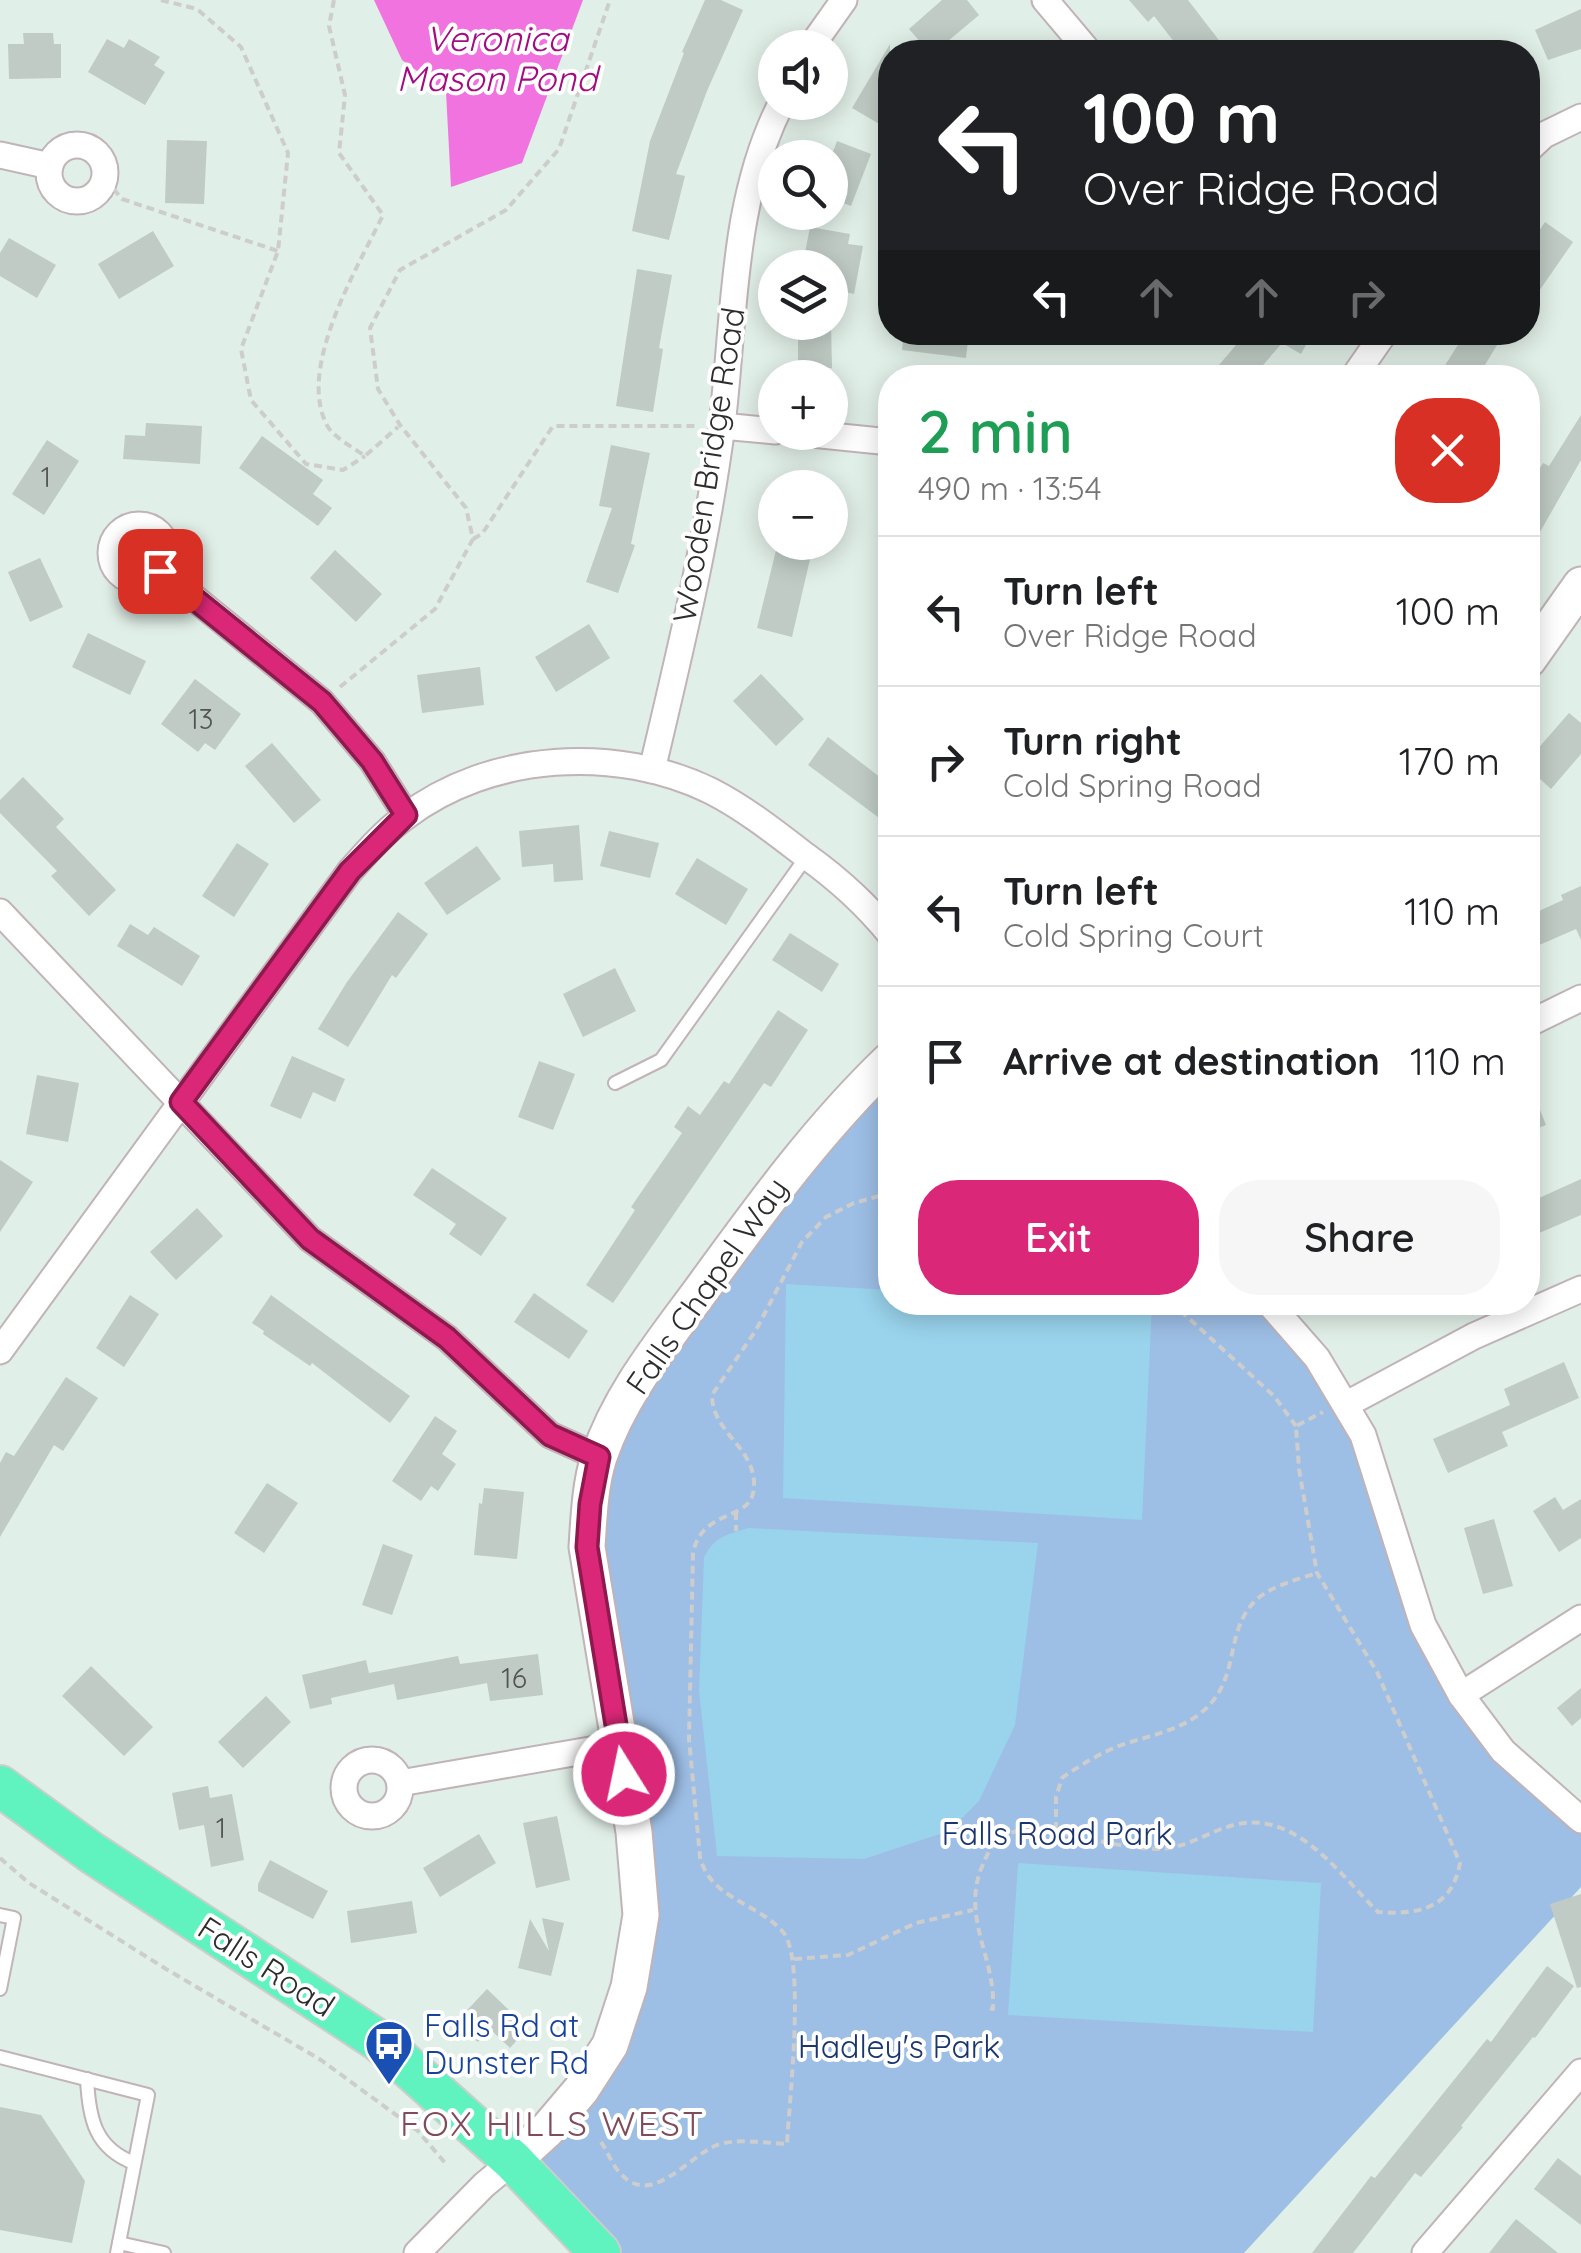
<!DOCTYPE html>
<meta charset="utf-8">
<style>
:root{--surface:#fff;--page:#f6f6f6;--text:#202124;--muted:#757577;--line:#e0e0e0;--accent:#db2777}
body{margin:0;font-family:Quicksand,sans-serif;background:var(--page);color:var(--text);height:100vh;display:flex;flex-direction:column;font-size:38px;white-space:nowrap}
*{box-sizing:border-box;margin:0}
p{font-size:32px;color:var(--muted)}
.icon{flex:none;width:55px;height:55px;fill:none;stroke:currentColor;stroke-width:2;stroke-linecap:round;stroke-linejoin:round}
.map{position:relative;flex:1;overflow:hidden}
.details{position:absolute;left:878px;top:365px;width:662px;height:950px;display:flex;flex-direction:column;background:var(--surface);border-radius:40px;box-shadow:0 5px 25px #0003}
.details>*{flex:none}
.hud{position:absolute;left:878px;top:40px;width:662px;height:305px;border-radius:40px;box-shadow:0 5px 25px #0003;background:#202124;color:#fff;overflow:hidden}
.controls{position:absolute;left:758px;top:30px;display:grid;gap:20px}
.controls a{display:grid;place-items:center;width:90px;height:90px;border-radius:50%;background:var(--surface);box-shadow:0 5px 25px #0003;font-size:50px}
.pin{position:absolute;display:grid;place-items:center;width:85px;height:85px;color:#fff;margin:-42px;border-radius:20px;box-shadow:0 5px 15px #0006}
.me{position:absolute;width:110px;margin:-55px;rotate:350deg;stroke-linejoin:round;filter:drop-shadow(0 0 8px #0008)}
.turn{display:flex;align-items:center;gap:35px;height:210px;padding:0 40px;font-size:45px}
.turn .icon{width:130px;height:130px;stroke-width:2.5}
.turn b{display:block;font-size:70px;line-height:85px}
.lanes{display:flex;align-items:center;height:95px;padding:0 40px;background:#0003;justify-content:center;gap:50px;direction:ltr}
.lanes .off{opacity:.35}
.round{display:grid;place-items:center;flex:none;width:105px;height:105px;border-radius:40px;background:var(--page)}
.headline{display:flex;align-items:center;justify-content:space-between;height:170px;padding:0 40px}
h1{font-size:60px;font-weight:600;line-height:75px;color:#1e9e55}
.action{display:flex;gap:20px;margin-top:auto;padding:20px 40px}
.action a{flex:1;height:115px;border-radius:40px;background:var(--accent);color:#fff;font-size:40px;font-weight:600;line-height:115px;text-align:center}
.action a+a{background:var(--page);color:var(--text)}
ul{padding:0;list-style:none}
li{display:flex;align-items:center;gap:30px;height:150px;padding:0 40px;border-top:2px solid var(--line)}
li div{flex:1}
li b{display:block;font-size:38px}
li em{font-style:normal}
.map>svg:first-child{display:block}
</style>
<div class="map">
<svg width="1581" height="2253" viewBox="0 0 1581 2253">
<rect width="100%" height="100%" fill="#e0efe7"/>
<path fill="#9dbee5" d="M890,1060V1302H1268L1317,1358L1461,1695L1581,1820V1887L1244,2253H600L513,2161L629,1987L606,1676L599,1457Z"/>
<g fill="#99d3ec">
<path d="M786,1284L890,1290V1302L1152,1304L1142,1520L783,1498Z"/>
<path d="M749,1528L1038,1543L1015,1725L979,1801L949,1831L864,1859L717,1856L699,1691L704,1558C713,1537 728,1534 749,1528Z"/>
<path d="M1018,1863L1321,1883L1313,2032L1008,2015Z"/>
</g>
<path fill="#f173df" d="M374,0H583L522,163L451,187L446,92L402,60Z"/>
<g fill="#bfcbc4">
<path d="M705,0H721L743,10L707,91L676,174L685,176L669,240L632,231L650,141L684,53L682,52Z"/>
<path d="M942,0H967L979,15L935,52H929L909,29Z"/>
<path d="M1129,0H1188L1228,52H1182L1154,16L1148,22Z"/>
<path d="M1581,9V49L1548,60L1535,30Z"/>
<path d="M23,33H53L54,44H61V78L9,79L8,44H24Z"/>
<path d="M107,39L124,48L129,39L160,57L154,65L165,72L145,105L88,72Z"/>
<path d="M890,44V109L881,125L852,108Z"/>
<path d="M167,140L207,141L204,204L165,203Z"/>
<path d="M837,141L871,154L851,206L830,198V160Z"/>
<path d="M1545,222L1573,242L1528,307V247Z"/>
<path d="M810,227L850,234L848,244L863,246L854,294L830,289V268H802Z"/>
<path d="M153,231L174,266L119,299L98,264Z"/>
<path d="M9,238L56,265L37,298L0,276V253Z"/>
<path d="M637,269L672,275L659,348L663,349L653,412L616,406Z"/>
<path d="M798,322H831L832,368L798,369Z"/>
<path d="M904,332H969L966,358L902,350Z"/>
<path d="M1247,332H1313L1301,354L1282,343L1252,378H1208Z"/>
<path d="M1466,332H1505L1477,378H1437Z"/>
<path d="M1581,415V460L1528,553V489L1543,463L1549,466Z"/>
<path d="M146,423L202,426L200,464L123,459L125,435L145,436Z"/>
<path d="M262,436L323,480L313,494L332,508L318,526L239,468Z"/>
<path d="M47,440L79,461L44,515L12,494Z"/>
<path d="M611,445L650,453L631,544L635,545L618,593L586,582L612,508L599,506Z"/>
<path d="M778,542H814L792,637L757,628Z"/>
<path d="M335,550L382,594L356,622L310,578Z"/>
<path d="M40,558L63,607L30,622L8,572Z"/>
<path d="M589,624L610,658L556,692L535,657Z"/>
<path d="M88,633L146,661L130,695L72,667Z"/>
<path d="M480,667L484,705L422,713L417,675Z"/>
<path d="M761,674L804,719L776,746L733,701Z"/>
<path d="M195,679L241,714L215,750L205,743L198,752L161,724Z"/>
<path d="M1569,713L1581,723V754L1551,789L1528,768V760Z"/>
<path d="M828,737L890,785V826L808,765Z"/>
<path d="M272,743L321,800L294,823L245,766Z"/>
<path d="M23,777L64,819L56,827L116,890L89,916L51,876L57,871L0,813V800Z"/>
<path d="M579,825L583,880L554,882L553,864L522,867L519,831Z"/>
<path d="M609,831L659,843L650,878L600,866Z"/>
<path d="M237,843L269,864L234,917L202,896Z"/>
<path d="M477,846L501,879L447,915L424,883Z"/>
<path d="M697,858L748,889L726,925L675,894Z"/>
<path d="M1581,886V940L1576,929L1528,950V916L1563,900L1561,895Z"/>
<path d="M398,912L428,934L396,978L392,975L348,1047L318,1029L347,982Z"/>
<path d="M130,924L148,935L154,927L200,956L182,986L117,946Z"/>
<path d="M790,933L839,964L822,992L772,960Z"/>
<path d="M615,968L636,1011L583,1037L563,994Z"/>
<path d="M778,1010L808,1030L771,1087L764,1083L613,1303L586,1285L635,1210L631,1207L682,1133L674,1127L688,1106L700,1115L724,1081L729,1084Z"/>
<path d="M292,1056L345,1079L335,1102L313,1092L301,1119L270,1106Z"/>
<path d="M539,1061L575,1074L553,1130L518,1117Z"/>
<path d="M37,1075L79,1083L68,1142L26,1134Z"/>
<path d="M1528,1079L1546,1125L1528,1132Z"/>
<path d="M0,1160L33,1182L0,1232Z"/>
<path d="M432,1168L507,1218L481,1256L449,1234L456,1224L413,1195Z"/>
<path d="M1581,1179V1215L1537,1234L1528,1212V1203Z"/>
<path d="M197,1208L223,1236L176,1280L150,1252Z"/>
<path d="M534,1293L588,1331L569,1359L514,1322Z"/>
<path d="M130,1295L159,1314L124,1367L96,1348Z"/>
<path d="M271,1295L410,1396L390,1423L312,1363L310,1366L263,1334L264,1331L252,1323Z"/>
<path d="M1564,1362L1579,1398L1502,1432L1508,1446L1448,1473L1433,1439L1510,1405L1504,1389Z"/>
<path d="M66,1377L98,1398L63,1451L54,1445L0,1537V1463L6,1452L14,1456Z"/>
<path d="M435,1416L457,1431L442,1454L456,1464L438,1491L431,1486L421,1501L392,1481Z"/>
<path d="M267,1483L298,1503L264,1553L234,1533Z"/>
<path d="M484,1488L524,1492L517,1559L474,1555L479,1503L482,1504Z"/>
<path d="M1555,1497L1563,1510L1581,1499V1538L1559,1552L1533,1511Z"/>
<path d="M1494,1519L1513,1586L1483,1594L1464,1528Z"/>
<path d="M383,1544L413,1555L392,1615L362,1605Z"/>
<path d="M538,1654L543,1695L490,1701L487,1683L397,1700L394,1684L331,1698L332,1704L310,1709L302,1675L366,1660L369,1673L458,1656L460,1664Z"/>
<path d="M91,1666L153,1727L124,1756L62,1696Z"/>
<path d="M1581,1688V1718L1572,1726L1557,1708Z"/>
<path d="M266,1696L291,1722L243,1768L218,1742Z"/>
<path d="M208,1786L210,1798L232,1794L244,1860L211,1867L204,1825L179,1830L172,1793Z"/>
<path d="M557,1816L570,1880L536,1888L523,1823Z"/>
<path d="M479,1834L496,1863L440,1897L423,1868Z"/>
<path d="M270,1860L328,1891L313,1919L258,1891V1884Z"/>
<path d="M1581,1894V1987L1577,1988L1550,1904Z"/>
<path d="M412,1901L417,1933L351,1943L347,1911Z"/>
<path d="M542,1918L564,1923L551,1976L518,1968L530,1919L549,1951Z"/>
<path d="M1547,1966L1574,1986L1535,2038L1533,2037L1461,2126L1463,2127L1421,2177L1415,2173L1353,2253H1312L1371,2176L1375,2178L1487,2039L1491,2042Z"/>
<path d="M487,1989L528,2028L510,2048L490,2029L478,2042L456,2022Z"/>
<path d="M0,2107L41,2115L85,2181L72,2243L0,2230Z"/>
<path d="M1558,2158L1581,2176V2225L1534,2189Z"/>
<path d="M1516,2219L1558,2253H1489Z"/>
</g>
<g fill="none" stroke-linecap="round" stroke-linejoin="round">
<g stroke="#c1b3b7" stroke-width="16">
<g id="lane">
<path d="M615,1083L661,1060L807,856"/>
<path d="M0,1915L14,1918L0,1989"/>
<path d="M0,2057L148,2095L117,2253"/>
<path d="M87,2079C89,2119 95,2148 134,2163"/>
<path d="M119,2243L164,2253"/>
</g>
</g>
<g stroke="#c1b3b7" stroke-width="29">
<g id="street">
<path d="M1045,0L1089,52"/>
<path d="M810,48L844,0"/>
<circle cx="77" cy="173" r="28"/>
<path d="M1528,150L1544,135L1581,117"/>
<path d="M0,155L50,166"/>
<path d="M1353,378L1385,332"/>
<path d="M722,426L775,431"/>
<path d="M792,432L890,442"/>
<circle cx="139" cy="553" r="28"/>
<path d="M161,571L322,702L372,761L406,815"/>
<path d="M652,770C679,655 707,542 722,425C735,318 731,200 782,102"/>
<path d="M0,912L310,1239L447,1338L550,1435L599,1457"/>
<path d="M1528,1024L1581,998"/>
<path d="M1268,1302L1317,1358L1363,1435L1423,1625L1461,1695L1503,1751L1581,1820"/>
<path d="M0,1351L350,871C367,852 384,832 405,817C490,752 617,745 711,791C746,809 776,833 806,856C838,879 865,903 890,934"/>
<path d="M1347,1404L1474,1336L1581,1289"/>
<path d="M1461,1695L1581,1618"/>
<circle cx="372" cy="1788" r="28"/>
<path d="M400,1783L619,1745"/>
<path d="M417,2253L484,2185L513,2161"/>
<path d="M1425,2253L1581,2072"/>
</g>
</g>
<g stroke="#c1b3b7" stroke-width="39">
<g id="secondary">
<path d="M1528,660L1581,585"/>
<path d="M513,2161L547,2130L581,2090L610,2045L629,1987L641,1915L634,1832L587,1547C589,1517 590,1485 599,1457C620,1394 664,1341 702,1289C761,1208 818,1129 890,1060"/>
</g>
</g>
<g stroke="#cdcdcd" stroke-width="44">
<path id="primary" d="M0,1786L92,1853L379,2041L513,2161L600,2253"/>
</g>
<g stroke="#cdcdcd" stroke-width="4" stroke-dasharray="8 5" stroke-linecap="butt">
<path d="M161,0L197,9L241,47L288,153L278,251L241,349L251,400L306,464L343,470L365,456"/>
<path d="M334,0L329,26L345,95L339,153L383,215C358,267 295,370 328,427C335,438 354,448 365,456L398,427"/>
<path d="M105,179L122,199L278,251"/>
<path d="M473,539L482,534L553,426H699"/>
<path d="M340,687L435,609L473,539L466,508L400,425L378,389L370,328L400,270L506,210L559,149L610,0"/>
<path d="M1171,1302L1274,1396L1296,1426"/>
<path d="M736,1512V1531"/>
<path d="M1056,1830V1797L1062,1778C1079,1766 1097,1755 1116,1747C1145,1736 1178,1732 1202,1712C1241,1680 1224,1633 1254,1602C1269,1586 1297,1580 1317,1573"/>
<path d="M0,1858L29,1883L166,1969L321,2060L418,2131L446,2164"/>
<path d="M794,1959L848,1955L916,1923L973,1910"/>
<path d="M990,2008L993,2009C996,1959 962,1919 981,1869C992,1842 997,1837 1025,1828C1070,1831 1115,1849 1161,1849C1186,1848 1210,1831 1234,1825C1296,1809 1340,1875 1378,1912C1418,1915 1452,1909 1460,1863L1377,1672L1317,1573L1299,1469L1296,1426L1323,1412"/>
<path d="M601,2142C608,2152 613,2167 622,2175C652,2207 689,2156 717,2145C737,2138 765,2143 787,2144C789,2103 806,1959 783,1932C757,1902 710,1899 700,1857L689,1739L693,1553C703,1505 756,1524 754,1483C753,1446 712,1432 712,1395L756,1330L802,1242L826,1217L854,1203L890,1193"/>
</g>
<use href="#lane" stroke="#fff" stroke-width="12"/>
<use href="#street" stroke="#fff" stroke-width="25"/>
<use href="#secondary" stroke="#fff" stroke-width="35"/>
<use href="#primary" stroke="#61f3bf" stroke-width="40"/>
</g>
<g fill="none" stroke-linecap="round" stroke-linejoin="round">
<g stroke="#8e194d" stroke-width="25">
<path id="route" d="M160,571L322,702L372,761L406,815L350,871L181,1102L310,1239L447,1338L550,1435L599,1457L590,1504L587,1547L624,1774"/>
</g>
<use href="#route" stroke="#db2777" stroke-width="18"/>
</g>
<defs>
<g id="bus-pin" transform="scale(2.5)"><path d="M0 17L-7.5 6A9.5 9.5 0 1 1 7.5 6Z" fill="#1a4fb4" stroke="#fff"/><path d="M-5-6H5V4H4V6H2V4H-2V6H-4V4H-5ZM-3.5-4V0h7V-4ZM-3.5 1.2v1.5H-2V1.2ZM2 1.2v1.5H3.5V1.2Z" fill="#fff"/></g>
</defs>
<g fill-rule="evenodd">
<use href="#bus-pin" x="389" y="2044"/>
</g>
<g text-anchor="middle" stroke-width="8" stroke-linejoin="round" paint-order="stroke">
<g font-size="28" fill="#525453">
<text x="46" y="487">1</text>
<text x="201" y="729">13</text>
<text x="514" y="1688">16</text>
<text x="221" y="1838">1</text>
</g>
<g font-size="32" fill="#2d2d2d" stroke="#fff">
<text transform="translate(709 465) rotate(-81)" y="11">Wooden Bridge Road</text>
<text transform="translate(707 1286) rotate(-55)" y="11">Falls Chapel Way</text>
<text transform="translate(266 1967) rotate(33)" y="11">Falls Road</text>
</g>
<g font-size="32" fill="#1a366e" stroke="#fff">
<text x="1057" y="1845">Falls Road Park</text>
<text x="899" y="2058">Hadley's Park</text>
</g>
<g font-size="32" fill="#164399" stroke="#fff" text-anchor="start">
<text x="424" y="2037">Falls Rd at<tspan x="424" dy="37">Dunster Rd</tspan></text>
</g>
<g font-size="35" font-style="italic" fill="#a30c81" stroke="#fff">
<text x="497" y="51">Veronica<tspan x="497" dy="40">Mason Pond</tspan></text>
</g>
<g font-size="35" letter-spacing="2.5" fill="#804c5c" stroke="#fff">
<text x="553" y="2136">FOX HILLS WEST</text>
</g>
</g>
</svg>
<div class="controls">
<a><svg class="icon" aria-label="sound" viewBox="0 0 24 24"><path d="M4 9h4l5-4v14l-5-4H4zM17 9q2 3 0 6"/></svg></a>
<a><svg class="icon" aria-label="search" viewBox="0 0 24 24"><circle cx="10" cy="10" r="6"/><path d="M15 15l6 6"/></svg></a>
<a><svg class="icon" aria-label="layers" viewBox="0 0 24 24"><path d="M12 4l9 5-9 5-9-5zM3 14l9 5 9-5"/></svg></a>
<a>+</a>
<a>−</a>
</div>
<div class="pin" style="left:160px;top:571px;background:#d93025"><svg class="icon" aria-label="arrive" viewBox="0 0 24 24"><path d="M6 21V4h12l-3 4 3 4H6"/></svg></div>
<svg class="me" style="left:624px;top:1774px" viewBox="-20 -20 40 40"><circle r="17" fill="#db2777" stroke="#fff" stroke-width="3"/><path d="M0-11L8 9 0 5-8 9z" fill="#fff"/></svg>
<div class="hud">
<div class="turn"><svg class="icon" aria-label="left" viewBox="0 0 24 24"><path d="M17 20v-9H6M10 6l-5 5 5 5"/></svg><div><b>100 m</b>Over Ridge Road</div></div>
<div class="lanes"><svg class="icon" aria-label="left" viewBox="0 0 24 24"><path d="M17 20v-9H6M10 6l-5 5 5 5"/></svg><svg class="icon off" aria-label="ahead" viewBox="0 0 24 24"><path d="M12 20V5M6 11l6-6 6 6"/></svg><svg class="icon off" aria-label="ahead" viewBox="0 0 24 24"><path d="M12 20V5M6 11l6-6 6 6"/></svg><svg class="icon off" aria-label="right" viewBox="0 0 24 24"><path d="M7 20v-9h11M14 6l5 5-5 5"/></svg></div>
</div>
<section class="details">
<div class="headline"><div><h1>2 min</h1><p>490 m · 13:54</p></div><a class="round" style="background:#d93025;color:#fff"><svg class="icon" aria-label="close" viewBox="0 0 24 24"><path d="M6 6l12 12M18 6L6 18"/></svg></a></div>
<ul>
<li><svg class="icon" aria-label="left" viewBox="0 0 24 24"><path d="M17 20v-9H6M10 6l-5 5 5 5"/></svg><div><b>Turn left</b><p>Over Ridge Road</p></div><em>100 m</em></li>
<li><svg class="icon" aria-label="right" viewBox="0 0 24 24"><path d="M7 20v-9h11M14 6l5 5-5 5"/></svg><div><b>Turn right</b><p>Cold Spring Road</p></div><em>170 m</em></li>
<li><svg class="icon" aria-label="left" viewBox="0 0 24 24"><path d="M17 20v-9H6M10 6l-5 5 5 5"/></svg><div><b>Turn left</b><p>Cold Spring Court</p></div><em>110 m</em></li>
<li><svg class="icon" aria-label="arrive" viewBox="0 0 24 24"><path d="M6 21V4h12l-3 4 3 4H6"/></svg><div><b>Arrive at destination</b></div><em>110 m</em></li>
</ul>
<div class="action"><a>Exit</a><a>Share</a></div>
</section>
</div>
